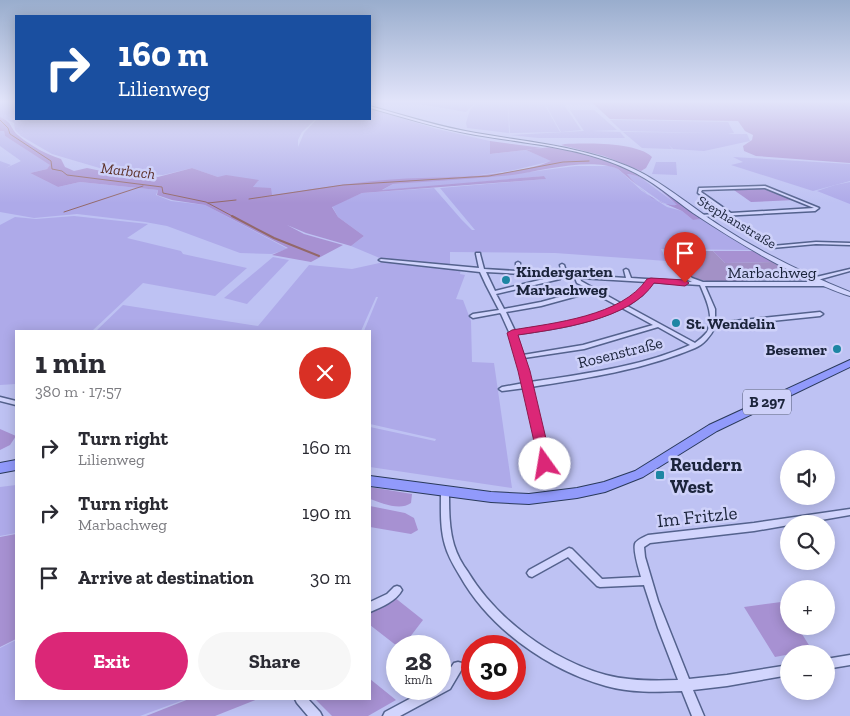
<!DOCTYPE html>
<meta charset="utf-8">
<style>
:root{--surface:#fff;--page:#f7f7f7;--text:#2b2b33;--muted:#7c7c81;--accent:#db2777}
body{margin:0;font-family:"Zilla Slab",serif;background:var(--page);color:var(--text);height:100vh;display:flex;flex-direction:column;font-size:19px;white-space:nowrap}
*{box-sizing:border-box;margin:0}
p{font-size:16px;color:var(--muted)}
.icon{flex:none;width:28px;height:28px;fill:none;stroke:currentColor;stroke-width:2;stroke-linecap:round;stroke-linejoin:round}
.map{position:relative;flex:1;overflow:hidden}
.details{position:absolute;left:15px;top:330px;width:356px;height:370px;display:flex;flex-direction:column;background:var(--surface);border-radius:0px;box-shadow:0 2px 12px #0003}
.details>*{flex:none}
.hud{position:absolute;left:15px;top:15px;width:356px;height:105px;border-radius:0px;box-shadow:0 2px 12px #0003;background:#1a4fa0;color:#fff;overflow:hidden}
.tools{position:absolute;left:780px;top:450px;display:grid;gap:10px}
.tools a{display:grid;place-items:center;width:55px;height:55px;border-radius:50%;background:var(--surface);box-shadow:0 2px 12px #0003;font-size:25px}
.speed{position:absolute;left:386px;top:635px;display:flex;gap:10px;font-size:25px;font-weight:700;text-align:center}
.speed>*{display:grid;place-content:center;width:65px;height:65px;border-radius:50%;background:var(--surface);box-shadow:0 2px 12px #0003;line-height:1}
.speed small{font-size:12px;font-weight:400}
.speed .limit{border:8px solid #d22;background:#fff;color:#111}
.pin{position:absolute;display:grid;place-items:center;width:42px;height:42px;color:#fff;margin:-51px -21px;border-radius:50% 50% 50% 0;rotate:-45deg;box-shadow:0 0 5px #0007}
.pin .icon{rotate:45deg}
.me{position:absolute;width:55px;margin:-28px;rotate:347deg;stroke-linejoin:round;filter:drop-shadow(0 0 4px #0008)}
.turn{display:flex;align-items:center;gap:18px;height:105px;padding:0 20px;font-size:22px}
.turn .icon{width:65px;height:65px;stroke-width:2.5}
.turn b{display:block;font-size:35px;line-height:42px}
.round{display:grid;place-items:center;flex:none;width:52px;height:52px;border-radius:26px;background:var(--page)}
.headline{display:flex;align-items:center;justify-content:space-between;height:85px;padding:0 20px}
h1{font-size:30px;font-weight:800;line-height:38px}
.primary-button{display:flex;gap:10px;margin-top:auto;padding:10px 20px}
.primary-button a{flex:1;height:58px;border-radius:30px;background:var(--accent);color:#fff;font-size:20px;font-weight:800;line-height:58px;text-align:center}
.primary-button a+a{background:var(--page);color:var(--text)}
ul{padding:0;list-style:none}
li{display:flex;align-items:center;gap:15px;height:65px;padding:0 20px}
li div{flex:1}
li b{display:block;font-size:19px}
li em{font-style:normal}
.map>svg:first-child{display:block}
</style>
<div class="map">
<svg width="850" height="716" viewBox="0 0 850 716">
<rect width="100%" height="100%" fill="#bec2f3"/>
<g fill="#aeaae9">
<path d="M11,102H16V119H316L302,132L298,140V147L304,133L317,119H370V109L437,129L490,141L491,154L526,150L552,161L510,171L472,176L379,181L272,195L252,188L258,181L218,177L192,168L163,175L113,172L52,154L21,136L15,130L14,123L0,117V105Z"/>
<path d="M409,102H476L466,112Z"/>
<path d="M478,102H508L509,133L467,128L466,123L470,110Z"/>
<path d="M508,102H543L560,132L510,133Z"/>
<path d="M544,102H562L581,130L561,132Z"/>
<path d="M570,110H594L617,130L591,131L620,132L625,138H538L510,135L584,131Z"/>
<path d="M610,120L728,122L734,133L727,134H747L750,141L704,151L673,149L668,144L672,149L642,148L623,132L720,133L622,131Z"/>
<path d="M0,131H4L5,136L51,165L47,169L30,173L58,187L80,182L158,190L156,195L171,201L205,205L288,249L272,254L240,253L167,226L145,222L77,214L34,218L0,212V161L11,165L6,168L21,161L0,146Z"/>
<path d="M733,157L850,164V181L813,191L731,165L743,162Z"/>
<path d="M656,162H676L677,175L652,174Z"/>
<path d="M576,166H611L618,169L642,191L667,207L682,211L693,220L702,219L754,250L661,249L667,261L555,253L450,252V266L419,263L382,259L351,246L364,236L338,217L332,206L362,193L434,188L461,219L472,230H475L440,188L545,179L544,176L381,191L393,184L514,174Z"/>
<path d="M626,174H632L641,178L678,205L671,206L660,201L636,184Z"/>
<path d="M850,182V204L817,191L835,185Z"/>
<path d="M74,216L148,224L127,238L181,251L183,254L247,268L215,296L143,283L92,331H16V384L0,385V225L15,217L36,219Z"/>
<path d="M273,257L289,260L247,304L224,298Z"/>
<path d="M384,262L461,269L460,274L465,275L456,299L463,300L471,321L472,362L494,363L512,488L370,467V427L435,441L436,439L370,424V331H364L378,297H376L361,331H96L123,305L258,326L309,265L352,269Z"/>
<path d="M16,485V533L0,536V487Z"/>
<path d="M16,640V699H186L140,716H0V648Z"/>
</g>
<g fill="#a791d2" fill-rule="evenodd">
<path d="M591,102H850V163L756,156L744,151L743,146L752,140L753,135L745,131L738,121L610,119Z"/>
<path d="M0,117C14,123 9,128 19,136C31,146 46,154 61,159L65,167L74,171L87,168L111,173L158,177L192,168L218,177L226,175L259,180L253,187L271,188L272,195C309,190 348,183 385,180C435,176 505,180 551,161L526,150C535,149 546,147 556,147C613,151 657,188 702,219L693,220L682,211L652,198L618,169C590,157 541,171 512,175C473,179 433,181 393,184L382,190L544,176L546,179L362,193L332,207L338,217L364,236L351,246L306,233L287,225L304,234L343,245L311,262L272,255L288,248L205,205L172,200L157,195L158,190L80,182L58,187L30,173L47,169L50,165L5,136L4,131H0ZM627,174C640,173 669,196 677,205C659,207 638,188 627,174Z"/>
<path d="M490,141L543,148L490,154Z"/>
<path d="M565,144C584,143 638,142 652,157L646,168L641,171L604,156L561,145Z"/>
<path d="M754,187L768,189L795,200L751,202L731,188Z"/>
<path d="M713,251H755L773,262L725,263Z"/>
<path d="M0,429L16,436L10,445L0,450Z"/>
<path d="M370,487L412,494L411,503C400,511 381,503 370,499Z"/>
<path d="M370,506L405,513L414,518L418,530L411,534L370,527Z"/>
<path d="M16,534V639L0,647V537Z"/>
<path d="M394,597L423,620L403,646H397L370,625V610Z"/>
<path d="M781,602L789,614V626H797L812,650L775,657L744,607Z"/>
<path d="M370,679L396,700L368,716H332L316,700L370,699Z"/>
<path d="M189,699H258L215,716H146Z"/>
</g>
<path fill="#a391c6" d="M670,251H713L725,263L773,262L805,280H748L742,281L743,283C706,281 693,286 668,254Z"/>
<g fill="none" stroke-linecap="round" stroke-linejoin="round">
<g stroke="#936869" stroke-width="1">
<path d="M0,120L8,128L10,134L51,161L52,169L62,171L67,175L162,187L163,193L206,202L234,217"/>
<path d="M249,199L343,185L489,176L563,162L589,161"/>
<path d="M208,203L236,200"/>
<path d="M64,212L143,186"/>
</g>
<path stroke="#936869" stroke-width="2" d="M232,216L274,238L319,256"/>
<g stroke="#54628d" stroke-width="3">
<g id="minor">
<path d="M765,186L819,208L815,211L701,217L699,216L701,215L726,213L698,193L699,188ZM765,188L814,208L731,213L701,192L702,190Z"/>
<path d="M816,242L850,243V245L816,244L772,248L770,247L772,246Z"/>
<path d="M476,253H480V254L484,269L516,271V263L518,262L520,263V271L562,274L560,265L562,264L564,265L567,274L626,278L624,270L626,269L628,270L631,278L692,282L688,280L670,263V261H674L692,278L703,282H825L828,284L825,286H705L715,309V323L820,312L823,314L820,316L715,327C711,336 703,345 695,348C643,370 587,378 531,387L549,464L548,466L545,467L542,466L541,464L525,388L502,391L499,389L502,387L524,383L510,334L501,314L500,313L473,318L470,316L473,314L499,310L486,285L480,272L381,261L379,260L381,259L479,268L476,254ZM486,272L556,276L495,291ZM561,277L575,278L577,283L589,289L541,302L504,309L496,294L560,279ZM580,278L647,282L639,293L622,304L581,281ZM653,282L700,285C706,299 715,317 707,332C704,336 699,340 695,343L627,306L642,295ZM592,292L618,306C585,321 550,326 515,331L506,312L541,306ZM622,308L653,325L583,345L523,355L516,334C552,329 589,324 622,308ZM658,327L690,345C640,367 584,374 530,382L524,358L584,349Z"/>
<path d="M850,269V271L814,281L811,279L812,278Z"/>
<path d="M0,397L16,401V405L0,401Z"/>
<path d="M445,489L448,490L449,492C449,510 449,528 454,545C457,555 462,564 468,572C497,620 552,660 606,675C629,681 654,681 678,680L658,628L644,585L600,587L597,586L568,557L532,577L529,576L527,573L529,570L569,548L572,549L602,579L641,577C639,570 633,551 635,544C636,540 644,537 648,535L754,523L850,509V515L798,524H789V525L754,531L650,543L644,547L645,557L658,601L689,679L727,675L789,665V675L727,686L693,690L704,716H692L682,691C657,692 631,693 606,686C548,670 490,629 460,576C454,566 448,556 445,545C440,528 441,510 441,492L442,490Z"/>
<path d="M397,586L400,587L402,590C396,601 382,607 370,612V602L387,594L394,587Z"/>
<path d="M850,655V665L826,669V659Z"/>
<path d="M458,662L462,663L463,667L450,689L400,716H383L385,712L428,689H440V682L442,681L454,663Z"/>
<path d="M295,699H308L320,712L322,716H308L297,703Z"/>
</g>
</g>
<g stroke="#54628d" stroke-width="2">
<path id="tertiary" d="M370,106C405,116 440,127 476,133C527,142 579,146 627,166C661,180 691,207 722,227C762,253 805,274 850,292V296C833,291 817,283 801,276C763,258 728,236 693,213C672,198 652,180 627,169C580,147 527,144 476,135C440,129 405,118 370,108Z"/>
</g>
<g stroke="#29395a" stroke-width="2">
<g id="primary">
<path d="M850,360V367L717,431L643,477L605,492L577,498L529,504L491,502L370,486V476L491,492L529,494L577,488L604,482L635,471L709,425Z"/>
<path d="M16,460V470L0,473V463Z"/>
</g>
</g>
<use href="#minor" fill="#d2d5fd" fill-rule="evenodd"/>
<use href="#tertiary" fill="#d2d5fd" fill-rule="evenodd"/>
<use href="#primary" fill="#919afb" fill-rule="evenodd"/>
</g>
<linearGradient id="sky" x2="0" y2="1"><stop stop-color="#99adcd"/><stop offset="0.5" stop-color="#e2e4fa"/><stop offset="1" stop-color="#e2e4fa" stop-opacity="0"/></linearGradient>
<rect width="850" height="203" fill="url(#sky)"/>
<path fill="#db2777" stroke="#8e194d" d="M651,278L685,280L689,283L685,286L654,283C630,320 558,329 518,335L530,371L552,464L550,468H540L518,371L507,333L512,330C554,323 622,316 647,279Z"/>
<g fill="#1d86a3" stroke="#ced1f9" stroke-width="2">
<circle cx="506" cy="280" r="5"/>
<circle cx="676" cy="323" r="5"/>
<circle cx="837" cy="349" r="5"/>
<rect x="655" y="470" width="10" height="10" rx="2.5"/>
</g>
<g text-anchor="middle" stroke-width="5" stroke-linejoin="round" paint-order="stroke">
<g font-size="14" fill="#1b243b" stroke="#ced1f9">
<text transform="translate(737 222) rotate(31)" y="5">Stephanstraße</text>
</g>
<g font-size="15" font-style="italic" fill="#5c3128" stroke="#ced1f9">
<text transform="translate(128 171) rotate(7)" y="5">Marbach</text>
</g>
<rect fill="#ced1f9" stroke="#515874" stroke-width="1" x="743" y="389.5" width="48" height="25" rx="4"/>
<g font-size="15" font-weight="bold" fill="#1b243b">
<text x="767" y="407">B 297</text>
</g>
<g font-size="16" font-weight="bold" fill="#1b243b" stroke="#ced1f9" text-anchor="start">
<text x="516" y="277">Kindergarten<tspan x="516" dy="18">Marbachweg</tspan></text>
<text x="686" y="329">St. Wendelin</text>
<text x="827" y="355" text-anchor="end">Besemer</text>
</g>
<g font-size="16" fill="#1b243b" stroke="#ced1f9">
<text x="772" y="278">Marbachweg</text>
<text transform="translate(620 352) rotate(-14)" y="6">Rosenstraße</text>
</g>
<g font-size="19" font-weight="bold" fill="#1b243b" stroke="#ced1f9" text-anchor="start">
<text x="670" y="471">Reudern<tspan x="670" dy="22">West</tspan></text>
</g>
<g font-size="19" fill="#1b243b" stroke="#ced1f9">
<text transform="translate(697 516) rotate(-6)" y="7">Im Fritzle</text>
</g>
</g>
</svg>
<div class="tools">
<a><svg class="icon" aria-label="sound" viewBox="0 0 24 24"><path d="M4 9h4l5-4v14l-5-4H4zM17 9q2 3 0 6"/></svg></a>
<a><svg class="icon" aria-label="search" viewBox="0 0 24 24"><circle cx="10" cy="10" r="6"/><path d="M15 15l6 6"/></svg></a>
<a>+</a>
<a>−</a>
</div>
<div class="speed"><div>28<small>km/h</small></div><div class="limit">30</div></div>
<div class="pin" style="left:685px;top:283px;background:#d93025"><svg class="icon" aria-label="arrive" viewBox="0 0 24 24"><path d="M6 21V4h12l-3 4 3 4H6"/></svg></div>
<svg class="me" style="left:545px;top:464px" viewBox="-20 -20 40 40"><circle r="19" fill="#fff"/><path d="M0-13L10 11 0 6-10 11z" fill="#db2777"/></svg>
<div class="hud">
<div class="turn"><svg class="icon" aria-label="right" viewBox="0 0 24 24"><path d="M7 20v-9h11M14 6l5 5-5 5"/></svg><div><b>160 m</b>Lilienweg</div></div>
</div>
<section class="details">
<div class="headline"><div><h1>1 min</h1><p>380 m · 17:57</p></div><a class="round" style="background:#d93025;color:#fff"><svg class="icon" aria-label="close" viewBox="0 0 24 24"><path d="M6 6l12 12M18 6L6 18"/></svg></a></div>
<ul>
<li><svg class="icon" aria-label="right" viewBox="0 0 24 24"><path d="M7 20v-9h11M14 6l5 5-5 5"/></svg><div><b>Turn right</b><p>Lilienweg</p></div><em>160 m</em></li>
<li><svg class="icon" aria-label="right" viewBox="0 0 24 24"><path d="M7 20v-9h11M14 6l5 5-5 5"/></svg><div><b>Turn right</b><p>Marbachweg</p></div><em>190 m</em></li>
<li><svg class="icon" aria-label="arrive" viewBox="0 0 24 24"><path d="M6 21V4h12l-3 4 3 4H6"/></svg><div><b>Arrive at destination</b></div><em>30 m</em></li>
</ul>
<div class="primary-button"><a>Exit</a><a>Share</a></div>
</section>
</div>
